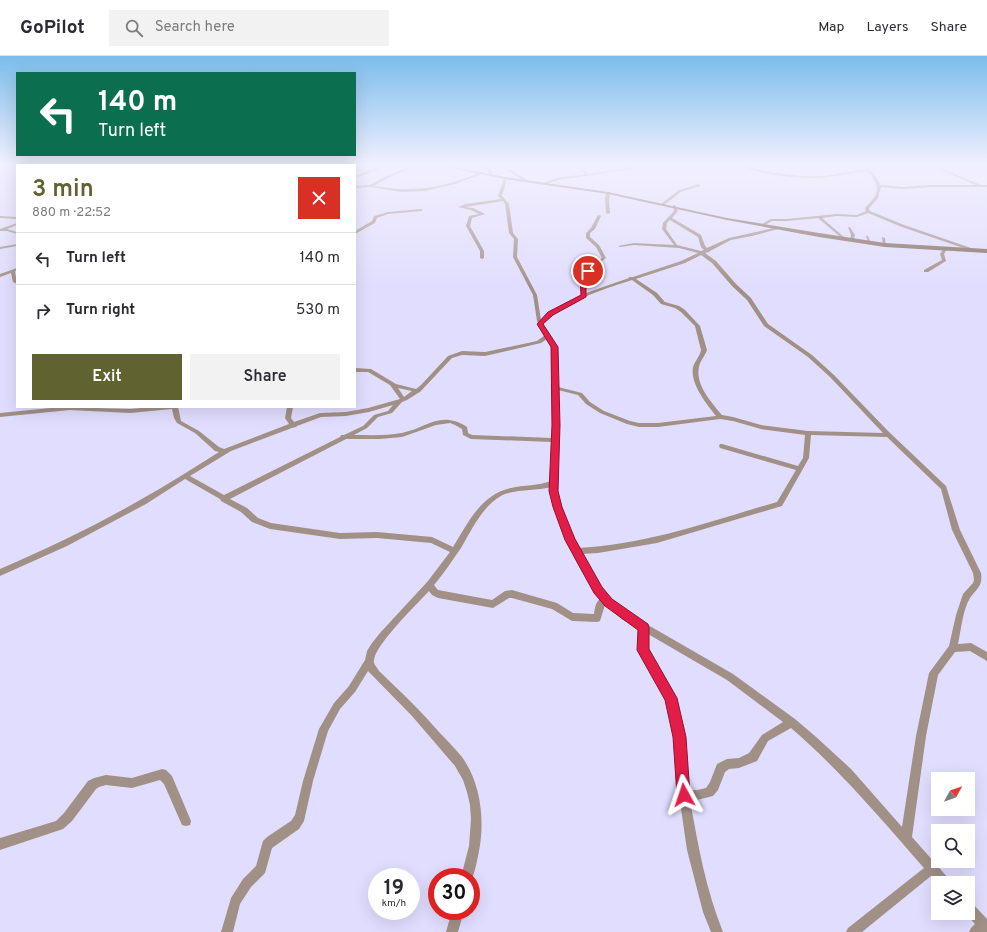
<!DOCTYPE html>
<meta charset="utf-8">
<style>
:root{--surface:#fff;--page:#f2f2f3;--text:#2b2b33;--muted:#7c7c81;--line:#e1e1e2;--accent:#60622f}
body{margin:0;font-family:Overpass,sans-serif;background:var(--page);color:var(--text);height:100vh;display:flex;flex-direction:column;font-size:15px;white-space:nowrap}
*{box-sizing:border-box;margin:0}
p{font-size:13px;color:var(--muted)}
.icon{flex:none;width:22px;height:22px;fill:none;stroke:currentColor;stroke-width:2;stroke-linecap:round;stroke-linejoin:round}
.map{position:relative;flex:1;overflow:hidden}
.drawer{position:absolute;left:16px;top:108px;width:340px;height:244px;display:flex;flex-direction:column;background:var(--surface);border-radius:0px;box-shadow:0 4px 16px #0002}
.drawer>*{flex:none}
.top-card{position:absolute;left:16px;top:16px;width:340px;height:84px;border-radius:0px;box-shadow:0 4px 16px #0002;background:#0b6e4f;color:#fff;overflow:hidden}
.needle{width:26px;rotate:50deg}
.tools{position:absolute;left:931px;top:716px;display:grid;gap:8px}
.tools a{display:grid;place-items:center;width:44px;height:44px;border-radius:0px;background:var(--surface);box-shadow:0 4px 16px #0002;font-size:20px}
.speed{position:absolute;left:368px;top:812px;display:flex;gap:8px;font-size:20px;font-weight:700;text-align:center}
.speed>*{display:grid;place-content:center;width:52px;height:52px;border-radius:50%;background:var(--surface);box-shadow:0 4px 16px #0002;line-height:1}
.speed small{font-size:10px;font-weight:400}
.speed .limit{border:6px solid #d22;background:#fff;color:#111}
.pin{position:absolute;display:grid;place-items:center;width:34px;height:34px;color:#fff;margin:-17px;border:2px solid #fff;border-radius:50%;box-shadow:0 1px 4px #0007}
.me{position:absolute;width:44px;margin:-22px;rotate:355deg;stroke-linejoin:round;filter:drop-shadow(0 0 3px #0008)}
.turn{display:flex;align-items:center;gap:14px;height:84px;padding:0 16px;font-size:18px}
.turn .icon{width:52px;height:52px;stroke-width:2.5}
.turn b{display:block;font-size:28px;line-height:34px}
.round{display:grid;place-items:center;flex:none;width:42px;height:42px;border-radius:0px;background:var(--page)}
.summary{display:flex;align-items:center;justify-content:space-between;height:68px;padding:0 16px}
h1{font-size:24px;font-weight:600;line-height:30px;color:var(--accent)}
.button{display:flex;gap:8px;margin-top:auto;padding:8px 16px}
.button a{flex:1;height:46px;border-radius:0px;background:var(--accent);color:#fff;font-size:16px;font-weight:600;line-height:46px;text-align:center}
.button a+a{background:var(--page);color:var(--text)}
ul{padding:0;list-style:none}
li{display:flex;align-items:center;gap:12px;height:52px;padding:0 16px;border-top:1px solid var(--line)}
li div{flex:1}
li b{display:block;font-size:15px}
li em{font-style:normal}
header{display:flex;align-items:center;gap:24px;box-sizing:border-box;height:56px;padding:0 20px;background:var(--surface);border-bottom:1px solid var(--line)}
header strong{font-size:19px}
nav{display:flex;gap:22px;margin-inline-start:auto;font-size:14px}
.search{width:280px;height:36px;background:var(--page);display:flex;align-items:center;gap:10px;box-sizing:border-box;padding:0 14px;border-radius:0px;color:var(--muted);font-size:15px}
.map>svg:first-child{display:block}
</style>
<header>
<strong>GoPilot</strong>
<div class="search"><svg class="icon" aria-label="search" viewBox="0 0 24 24"><circle cx="10" cy="10" r="6"/><path d="M15 15l6 6"/></svg>Search here</div>
<nav><a>Map</a><a>Layers</a><a>Share</a></nav>
</header>
<div class="map">
<svg width="987" height="876" viewBox="0 0 987 876">
<rect width="100%" height="100%" fill="#e1ddfe"/>
<g fill="none" stroke-linecap="round" stroke-linejoin="round">
<g fill="#a19086" fill-rule="evenodd">
<path d="M375,109H377L380,111L377,114L355,122V120L375,112L376,111Z"/>
<path d="M414,109H418L386,123L374,130C414,137 444,132 481,116L484,117L455,128L425,135L401,136L371,131L355,132V130L370,129L384,121Z"/>
<path d="M482,109H489L486,110L491,114L492,120H490L488,114L482,111Z"/>
<path d="M498,109H502L529,125L526,126Z"/>
<path d="M574,109H577L587,116V118L625,112L627,111L628,109H630L631,111L650,109L626,114L558,124L546,128L544,127L557,122L586,118Z"/>
<path d="M738,109H742C768,116 796,122 823,120C837,119 851,114 866,113L864,109H867C871,116 878,121 880,129L903,131L931,129H976L929,109H933L981,129H987V131H931L903,133L881,131L878,142L869,152L870,155L904,169L971,192V194H969L902,171L868,157L857,161L837,160L822,162L845,182L846,183L844,184L818,162L787,165H772L763,170L760,169L771,163H787L837,158L857,159L866,155L865,152C880,137 881,131 867,115C854,116 841,120 827,121C805,124 758,119 738,109Z"/>
<path d="M504,121L507,122L502,140L509,148L513,177L518,183L517,201L537,239L541,264L548,257L582,239V218L602,202L596,191L586,182V177L591,172L598,159L601,160L595,173L590,177V181L599,189L606,202L586,218V237L629,222V221H633L681,205L698,197L679,192L634,189L620,191L618,190L634,187L674,189L662,173L663,167L674,155L673,149H675L678,155L672,162L701,179L705,190L707,192L729,182L778,171V173L752,180L731,184L710,195L709,196L705,197L716,205L736,228L751,242L768,268L812,299L834,319L888,375L946,430L960,474L981,517C983,530 977,532 970,542C963,553 961,574 958,588L971,587L987,596V605L970,595L955,596L938,619L926,680L912,781L949,823L951,827L938,828L931,820L862,876H846L848,872L924,812C881,763 840,714 791,672L768,685L757,705L739,712L729,713L725,716L718,734L713,740L697,744H690C698,789 706,834 723,876H711L703,856L687,794L679,739L675,681L667,643L639,594L640,573L623,564L605,549L600,565L597,566L572,565L552,553L512,542H509L493,552L438,542L432,539L429,535C417,548 375,589 374,604C373,608 377,611 379,615C400,635 420,654 439,676C447,684 455,693 462,701C481,727 485,765 479,795C477,805 475,816 471,825V821H461L469,790L471,763L470,749L467,736L463,724L455,710L412,660L368,615L355,636L340,653L328,675L313,725L304,765L299,773L272,792L265,817L251,831L240,848L233,876H221L231,842L243,823L256,810L263,785L267,781L291,765L295,759L303,725L319,673L334,647L349,630L365,604L367,595L372,587L380,577L428,525L450,496L431,487L377,482L340,483L270,473L252,466L241,456L221,445L220,443L185,423L146,448L67,490L0,520V513C48,492 95,470 140,444C167,429 193,412 219,396L215,395L195,377L177,367L174,362L172,353L130,357L70,354L0,361V357L61,351L130,353L153,351H178L181,365L199,375L219,391L224,393L289,368L285,362L287,351H293L291,362L294,366L320,357L346,356L368,352L400,343L390,329L368,316H355V312L371,313L396,328L416,333L421,329L448,300L462,295L485,296L537,285L545,279L537,265L533,239L513,201L514,183L509,177L505,148L503,145L465,151L473,152L485,158L472,162L470,170L484,195V202L482,203L480,202V195L466,170L469,160L479,158L471,154L458,151L466,148L501,143L498,140ZM670,164L698,181L701,191L704,194L701,195L677,189L666,173L667,167ZM701,199L712,207L732,230L747,244L764,270L808,301L830,321L883,377L808,375L761,369L733,361L722,359C712,347 695,329 699,311C700,305 705,300 707,294L700,270L685,254L679,250L665,246L657,237L636,223L685,207ZM632,224L653,239L661,248L675,252L681,256L695,270L701,294C700,300 695,305 693,311C690,328 706,347 716,360L658,367H639L630,365L604,355L590,346L582,337L558,331L557,291L543,268C566,245 601,234 632,224ZM547,283L551,291L552,382L472,379L468,377L467,371C440,354 427,372 402,377C386,380 370,379 354,379L367,372L378,361L392,357L402,346L407,344L418,337L420,336L452,302L462,299L485,300L541,287ZM398,332L412,335L404,341ZM558,334L578,339L586,348L600,357L627,368L639,371H658L720,363L733,365L761,373L805,379L803,402L798,410L722,388H720L719,390L720,392L796,414L777,446C711,465 646,489 577,492L569,472L557,435L559,369ZM393,349L388,355L374,359L363,370L344,379H341L340,381L224,439L190,420L231,395L292,372L296,371L297,370L321,361L346,360L369,356ZM450,367L455,369L462,373L463,379L471,383L552,386L551,425C538,430 524,429 511,432C481,438 468,467 453,491L432,481L377,476L340,477L271,467L258,462L247,452L230,443L346,383H380L402,381L436,369ZM811,379L887,381L941,433L952,474L973,517L974,524L973,527L963,538L956,559L949,590L929,617L916,680L902,771L851,713L815,680L795,663L733,618L629,558L611,544L601,532L581,498L598,497L657,487L782,450L809,402ZM551,431V435C554,448 557,461 562,473C571,498 585,523 600,543C595,547 595,552 594,558L573,557L557,547L512,534L505,535L492,544L438,534L434,529C444,517 452,505 461,492C472,473 484,447 505,438C520,433 536,435 551,431ZM648,578L727,624L783,666L762,679L749,697L739,702L727,703L717,708L710,726L706,732L697,734H689L685,681L676,642L647,593Z"/>
<path d="M699,128L700,130L681,136L664,149L661,148L679,134Z"/>
<path d="M608,136L610,137L609,143L610,157L608,158L606,157L605,143L606,137Z"/>
<path d="M421,153H422V155L388,158L377,162L375,167L355,178V175L372,165L374,160L388,156Z"/>
<path d="M0,160L17,161V163L0,162Z"/>
<path d="M17,167V169L7,173L17,176V178L7,175H0V173Z"/>
<path d="M848,171H850L855,179L853,185L850,184L851,179Z"/>
<path d="M866,180H868L871,188H869Z"/>
<path d="M882,181L885,182L886,190L883,189Z"/>
<path d="M17,188V190L0,193V191Z"/>
<path d="M944,192L947,193L944,198L946,205L928,216H924V214L942,204L940,198Z"/>
<path d="M17,212V215H15L17,228L13,226L11,217L0,221V218Z"/>
<path d="M162,713L166,714L172,720L191,765L190,769L186,770L182,769L164,728L160,724L132,732L106,729L99,731L96,733L72,765L63,773L0,794V782L56,765L64,757L88,725L94,722L106,719L132,722Z"/>
<path d="M968,845L972,847L987,863V876H969L971,872L975,868L965,857H968Z"/>
<path d="M452,855H464L458,876H446Z"/>
</g>
<path fill="#82695b" fill-rule="evenodd" d="M437,109H443L505,121L608,136L727,162L819,177L885,187L987,193V197L885,191L819,181L727,164L608,138L505,123Z"/>
</g>
<linearGradient id="sky" x2="0" y2="1"><stop stop-color="#7cbcea"/><stop offset="0.47" stop-color="#f2f0ff"/><stop offset="1" stop-color="#f2f0ff" stop-opacity="0"/></linearGradient>
<rect width="987" height="231" fill="url(#sky)"/>
<path fill="#e11d48" stroke="#92132f" d="M586,213L591,215L586,220V241L553,259L543,268L558,291L560,369L558,435L562,451L575,483L602,531L612,543L648,568L649,572V593L677,642L686,681L690,739L688,744L684,746L679,744L677,739L673,681L665,644L637,594L638,574L605,550L594,537L565,484L553,451L549,435L552,369L551,291L537,268L548,256L581,239L580,220Z"/>
</svg>
<div class="tools">
<a><svg class="needle" viewBox="-14 -14 28 28"><path d="M0-13l5 13h-10z" fill="#e53935"/><path d="M0 13l5-13h-10z" fill="#7c7c81"/></svg></a>
<a><svg class="icon" aria-label="search" viewBox="0 0 24 24"><circle cx="10" cy="10" r="6"/><path d="M15 15l6 6"/></svg></a>
<a><svg class="icon" aria-label="layers" viewBox="0 0 24 24"><path d="M12 4l9 5-9 5-9-5zM3 14l9 5 9-5"/></svg></a>
</div>
<div class="speed"><div>19<small>km/h</small></div><div class="limit">30</div></div>
<div class="pin" style="left:588px;top:215px;background:#d93025"><svg class="icon" aria-label="arrive" viewBox="0 0 24 24"><path d="M6 21V4h12l-3 4 3 4H6"/></svg></div>
<svg class="me" style="left:684px;top:739px" viewBox="-20 -20 40 40"><path d="M0-17L14 15 0 8-14 15z" fill="#e11d48" stroke="#fff" stroke-width="4"/></svg>
<div class="top-card">
<div class="turn"><svg class="icon" aria-label="left" viewBox="0 0 24 24"><path d="M17 20v-9H6M10 6l-5 5 5 5"/></svg><div><b>140 m</b>Turn left</div></div>
</div>
<section class="drawer">
<div class="summary"><div><h1>3 min</h1><p>880 m · 22:52</p></div><a class="round" style="background:#d93025;color:#fff"><svg class="icon" aria-label="close" viewBox="0 0 24 24"><path d="M6 6l12 12M18 6L6 18"/></svg></a></div>
<ul>
<li><svg class="icon" aria-label="left" viewBox="0 0 24 24"><path d="M17 20v-9H6M10 6l-5 5 5 5"/></svg><div><b>Turn left</b></div><em>140 m</em></li>
<li><svg class="icon" aria-label="right" viewBox="0 0 24 24"><path d="M7 20v-9h11M14 6l5 5-5 5"/></svg><div><b>Turn right</b></div><em>530 m</em></li>
</ul>
<div class="button"><a>Exit</a><a>Share</a></div>
</section>
</div>
